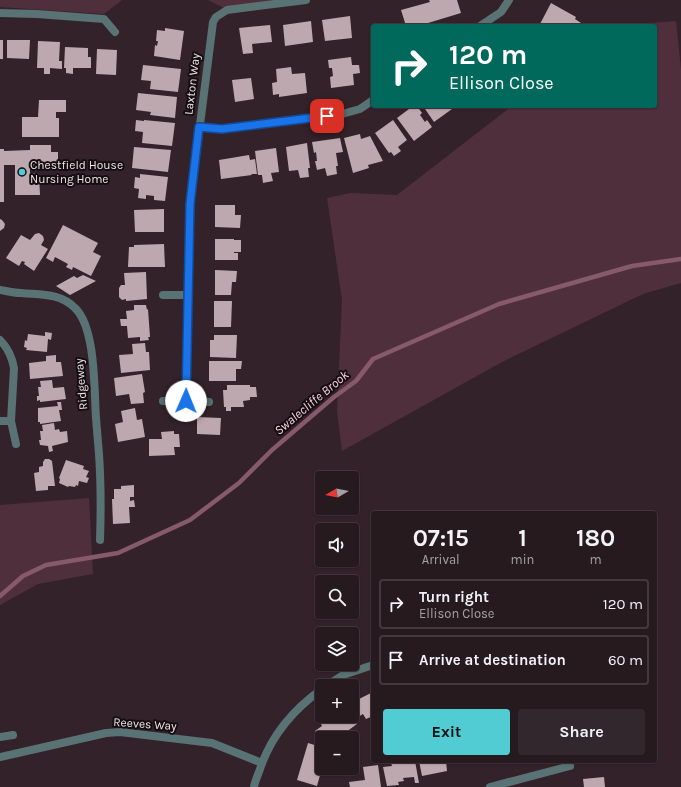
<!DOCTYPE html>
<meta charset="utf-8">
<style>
:root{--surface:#261a1f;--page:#32272c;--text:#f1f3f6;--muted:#a4a1a4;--line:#42383d;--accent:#51ccd3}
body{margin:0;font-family:Karla,sans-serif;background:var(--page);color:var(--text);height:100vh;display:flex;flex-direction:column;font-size:15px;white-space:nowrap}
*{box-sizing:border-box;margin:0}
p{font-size:13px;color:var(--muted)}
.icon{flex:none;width:22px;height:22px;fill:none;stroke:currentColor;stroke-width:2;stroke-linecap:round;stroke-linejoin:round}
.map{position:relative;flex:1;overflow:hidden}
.drawer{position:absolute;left:371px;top:511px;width:286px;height:252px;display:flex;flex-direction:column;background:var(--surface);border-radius:4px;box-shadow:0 1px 3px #0004,0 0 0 1px var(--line)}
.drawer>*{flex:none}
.top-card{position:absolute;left:371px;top:24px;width:286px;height:84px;border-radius:4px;box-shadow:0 1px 3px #0004,0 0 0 1px var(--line);background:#00695c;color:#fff;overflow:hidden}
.needle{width:26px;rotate:261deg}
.tools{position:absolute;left:315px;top:471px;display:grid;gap:8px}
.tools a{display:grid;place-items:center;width:44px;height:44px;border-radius:4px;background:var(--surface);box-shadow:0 1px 3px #0004,0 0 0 1px var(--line);font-size:20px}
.pin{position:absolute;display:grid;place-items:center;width:34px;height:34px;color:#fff;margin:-17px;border-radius:8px;box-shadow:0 2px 6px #0006}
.me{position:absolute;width:44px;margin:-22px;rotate:1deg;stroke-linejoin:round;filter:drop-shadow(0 0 3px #0008)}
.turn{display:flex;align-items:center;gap:14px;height:84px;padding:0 12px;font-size:18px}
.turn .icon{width:52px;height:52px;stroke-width:2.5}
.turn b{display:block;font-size:28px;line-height:34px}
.eta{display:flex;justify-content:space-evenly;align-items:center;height:68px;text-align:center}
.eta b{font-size:24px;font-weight:700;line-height:28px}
.button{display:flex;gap:8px;margin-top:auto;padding:8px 12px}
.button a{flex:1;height:46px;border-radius:4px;background:var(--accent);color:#111;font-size:16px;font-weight:700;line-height:46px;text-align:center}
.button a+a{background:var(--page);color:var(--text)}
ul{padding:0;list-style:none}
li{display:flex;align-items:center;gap:12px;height:50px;margin:0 8px 6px;padding:0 4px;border:2px solid var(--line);border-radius:4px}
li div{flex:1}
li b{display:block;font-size:15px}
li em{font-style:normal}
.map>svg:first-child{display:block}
</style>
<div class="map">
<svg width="681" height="787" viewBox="0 0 681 787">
<rect width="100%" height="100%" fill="#332229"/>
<g fill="#502f3c">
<path d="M0,0H122L104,14L0,7Z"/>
<path d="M208,0H283L224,8Z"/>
<path d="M676,21L681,69V283L643,294L502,362L342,451L337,411L342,300L327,198L350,193L397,195L512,106H655V26H615Z"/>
<path d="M89,498L93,574L38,584L0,605V505Z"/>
</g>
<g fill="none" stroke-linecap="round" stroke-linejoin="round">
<path stroke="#86596b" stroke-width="4.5" d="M0,596L23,576L46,565L118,553L190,520L239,483L272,450L334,397L356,381L373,359L499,304L632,266L681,259"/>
</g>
<g fill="#bea8b0">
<path d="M429,0H457L461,13L418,26H406L401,10L430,2Z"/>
<path d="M551,3L576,17L575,19L581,23L580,26H544L540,24Z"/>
<path d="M350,16L352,38L325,41L322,20Z"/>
<path d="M311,21L313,42L285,46L283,25Z"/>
<path d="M270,25L272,42L252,44L253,53L243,54L239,28Z"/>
<path d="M165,28L184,31L180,60L154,56L155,45L157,46L158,41H156L157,30L165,31Z"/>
<rect x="0" y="40" width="3" height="19"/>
<path d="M7,40H30L29,59L7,58Z"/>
<path d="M38,41L60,42L59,61H62V69L50,68V74H44V68H37Z"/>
<path d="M65,47L88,48V57H91V68H73V74L66,73V68H64Z"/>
<path d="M97,49L117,50L116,75L96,74Z"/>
<path d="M351,57L352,65H359L360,73L353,74L354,85L331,88L330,77L333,76L332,68H329L328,60Z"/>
<path d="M143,65L181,69L178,92L150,89L151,81L141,80Z"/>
<path d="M291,67L292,74L305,73L307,93L279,97V94L273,95L272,83L277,82L276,69Z"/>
<path d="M251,78L254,99L235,102L232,80Z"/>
<path d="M138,93L177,97L175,118L150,115L151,112L136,110Z"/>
<path d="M39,100H66V112H56V118H59V137H22V117H38Z"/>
<path d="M413,106H417L422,113L420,115L425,122L427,120L432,127L414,141L397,118Z"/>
<path d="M423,106H450L452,109L434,122Z"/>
<path d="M136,120L144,121V120L175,123L172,146L142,143L143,132L135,131Z"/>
<path d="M393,120L407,140L398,147L401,151L394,156L391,152L389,153L375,133Z"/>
<path d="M360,134L361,139L370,136L383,161L368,165L369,168L353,173L344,138Z"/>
<path d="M340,138L343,152L336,153L338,166H336L337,174L327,176L325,168L317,170L315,161H317L316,152L314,153L312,142Z"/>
<path d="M307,143L310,168H308L309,177L300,178L298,170L289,171L286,147Z"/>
<path d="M30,145H51V152H58V168H36V171H32V162H30V173L39,174L40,195H15V165H4V202H0V149H4V151L30,150Z"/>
<path d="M134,147L171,150L168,172L132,168Z"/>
<path d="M276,148L279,172L271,173L273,181L263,183L262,175H258L255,151Z"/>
<path d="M249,155L250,160L255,159L257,174H251L252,175L221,179L219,160Z"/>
<path d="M140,174L168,177L165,201L154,200V196L146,195V199L138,198L139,189L134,188L135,177L140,178Z"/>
<path d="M215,205H235V215H241L240,228L215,227Z"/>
<path d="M164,209V232H135L134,210Z"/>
<path d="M0,219L2,220L5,224L4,228L0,231Z"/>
<path d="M63,225L98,243L93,252L101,256L91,276L73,267L72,270L66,267L68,264L55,257L53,262L46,258Z"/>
<path d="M39,233L43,236L44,240L41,245L48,249L34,271L24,264L25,262L22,261L19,266L6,258L21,235L30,240L35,234Z"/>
<path d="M215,239H234V240H241V252H234V253H238V260H215Z"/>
<path d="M164,244L165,267H128L129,247H134V245Z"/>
<path d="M215,270L237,271L236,282H232L231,295H215Z"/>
<path d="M146,272L147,299L126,301V299L122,300L119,297V288L121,285H125L124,273Z"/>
<path d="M83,275L96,281L70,295L56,286L74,276L77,278Z"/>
<path d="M214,301H232L231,327H214Z"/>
<path d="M134,305H146L147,310L148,309L150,337H148L149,340L140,341V337L128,338L127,326H121L120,319H127L126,311L134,310Z"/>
<path d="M45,332L52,333L51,340L48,339L47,352L26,350L27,348L24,347L25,340L27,341L28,334L45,336Z"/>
<path d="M214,335H237L236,358L210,357V340H214Z"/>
<path d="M145,343L146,352H149L150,370L121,373L119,355L133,354L132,344Z"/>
<path d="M56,355V362H61L63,376L30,379L29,363L46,361V356Z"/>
<path d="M209,361H242L241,369H236V381H209Z"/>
<path d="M142,374L145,392L143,393L144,403L131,404L129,394L116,396L114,378Z"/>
<path d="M52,380L53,388L64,387L66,399L40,402V400L37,401V396H39L38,387H41L40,381Z"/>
<path d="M227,385H250V387H256L257,397H250V400L243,401L244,407H231V411H226V407H224L223,390H227Z"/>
<path d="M57,402H61L62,410H59L61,421L40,424V422H38V408L58,406Z"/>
<path d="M135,408L137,420L142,419L145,437L118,442L115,424L123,422L121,411Z"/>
<path d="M197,417L221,418L220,435L197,434Z"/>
<path d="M54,423L55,430L59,429L60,432L67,431L68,442L52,446L53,451L49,452L48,446L40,445L39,440H41L40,431H43L42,425Z"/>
<path d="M174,431V434H179L180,447H174L175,455L149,456V439H162L161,432Z"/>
<path d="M45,459H49L52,461L55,486H48V490L36,491L34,473L39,472V467L43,466V462Z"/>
<path d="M66,460L84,466L83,469L89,471L86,477L89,478L87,483L79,481L78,486L76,485L75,487L69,486L68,487L59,483L60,479L59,478Z"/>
<path d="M134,485V497H130V501L134,500L135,507H129L130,523L113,524L112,499H114V489H121V486Z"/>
<path d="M373,692V716L366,719L363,714L358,717L353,704L357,702V700Z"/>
<path d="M352,709L357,715L353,718L357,724L338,738H322V741L315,731L322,726L321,724L332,716H352Z"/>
<path d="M308,743L321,747L318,756L322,757V768L317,786L297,780Z"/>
<path d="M401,761H415L419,783H415L414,777L403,778L404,781L398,782L399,785L387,786L383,767L392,766L391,763Z"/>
<path d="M419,761H446L447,771L422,776Z"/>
<path d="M378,765L381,787H350L349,782L365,780L363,767Z"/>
<path d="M604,777L605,787H584L583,779Z"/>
</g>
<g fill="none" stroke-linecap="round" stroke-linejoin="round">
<path stroke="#597273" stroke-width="8" d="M0,737L13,735"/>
<g stroke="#597273" stroke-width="8">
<path d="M0,13L37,14L104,19L115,32"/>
<path d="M480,26L501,12L509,0"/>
<path d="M199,127L222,129L342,114L360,109L373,100"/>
<path d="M0,290C7,291 14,293 21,293C41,295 60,293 75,308C96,328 94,390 96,418C97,430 98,442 99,454C101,483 101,511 100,540"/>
<path d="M163,295H188"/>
<path d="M0,340C8,348 12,357 14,368L11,421L16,444"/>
<path d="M163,401L209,402"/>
<path d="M186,401L190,204L213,22L216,17L227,10L306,0"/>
<path d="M0,421H11"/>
<path d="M326,686L343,675L373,665"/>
<path d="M0,757L106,733L120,732L212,743L262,763"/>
<path d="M254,787C255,781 258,775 260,769C271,736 294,709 322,689"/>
<path d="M490,787L570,766"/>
</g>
</g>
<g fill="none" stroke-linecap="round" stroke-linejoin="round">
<g stroke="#114b97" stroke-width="10">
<path id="route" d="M186,401L190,204L199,127L222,129L327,116"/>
</g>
<use href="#route" stroke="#1a73e8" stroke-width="7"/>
</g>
<circle fill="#51ccd3" stroke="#150e11" stroke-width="1.5" cx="22" cy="172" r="4"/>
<g text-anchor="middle" stroke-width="4" stroke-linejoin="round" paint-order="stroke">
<g font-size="12" fill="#efe3e7" stroke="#150e11">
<text transform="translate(192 84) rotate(-83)" y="4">Laxton Way</text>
<text transform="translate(81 384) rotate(-95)" y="4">Ridgeway</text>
<text transform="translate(145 724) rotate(4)" y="4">Reeves Way</text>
</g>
<g font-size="12" fill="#efe3e7" stroke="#150e11" text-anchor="start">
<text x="30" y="169">Chestfield House<tspan x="30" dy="14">Nursing Home</tspan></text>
</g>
<g font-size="13" font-style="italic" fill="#fccedf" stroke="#150e11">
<text transform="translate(311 402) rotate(-40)" y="5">Swalecliffe Brook</text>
</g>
</g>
</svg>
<div class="tools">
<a><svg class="needle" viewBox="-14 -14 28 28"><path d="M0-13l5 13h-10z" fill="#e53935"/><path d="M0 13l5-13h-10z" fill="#a4a1a4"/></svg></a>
<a><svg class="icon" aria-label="sound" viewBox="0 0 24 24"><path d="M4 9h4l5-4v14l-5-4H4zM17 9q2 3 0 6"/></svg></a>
<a><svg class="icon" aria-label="search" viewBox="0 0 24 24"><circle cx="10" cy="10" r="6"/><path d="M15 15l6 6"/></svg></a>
<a><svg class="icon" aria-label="layers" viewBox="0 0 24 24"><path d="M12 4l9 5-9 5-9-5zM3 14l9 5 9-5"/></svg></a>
<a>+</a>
<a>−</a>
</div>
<div class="pin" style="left:327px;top:116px;background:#d93025"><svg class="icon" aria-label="arrive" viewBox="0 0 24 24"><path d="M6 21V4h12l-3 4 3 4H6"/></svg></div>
<svg class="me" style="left:186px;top:401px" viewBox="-20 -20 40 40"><circle r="19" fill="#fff"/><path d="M0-13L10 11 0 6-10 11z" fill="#1a73e8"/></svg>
<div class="top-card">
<div class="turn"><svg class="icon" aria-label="right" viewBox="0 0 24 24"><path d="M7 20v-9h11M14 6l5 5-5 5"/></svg><div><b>120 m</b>Ellison Close</div></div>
</div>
<section class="drawer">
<div class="eta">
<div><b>07:15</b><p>Arrival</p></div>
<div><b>1</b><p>min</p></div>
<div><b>180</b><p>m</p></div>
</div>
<ul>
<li><svg class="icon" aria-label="right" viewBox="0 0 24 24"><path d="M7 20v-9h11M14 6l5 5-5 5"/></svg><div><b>Turn right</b><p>Ellison Close</p></div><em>120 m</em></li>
<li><svg class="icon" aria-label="arrive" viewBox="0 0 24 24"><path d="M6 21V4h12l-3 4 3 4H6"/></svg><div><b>Arrive at destination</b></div><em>60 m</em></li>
</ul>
<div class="button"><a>Exit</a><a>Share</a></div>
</section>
</div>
